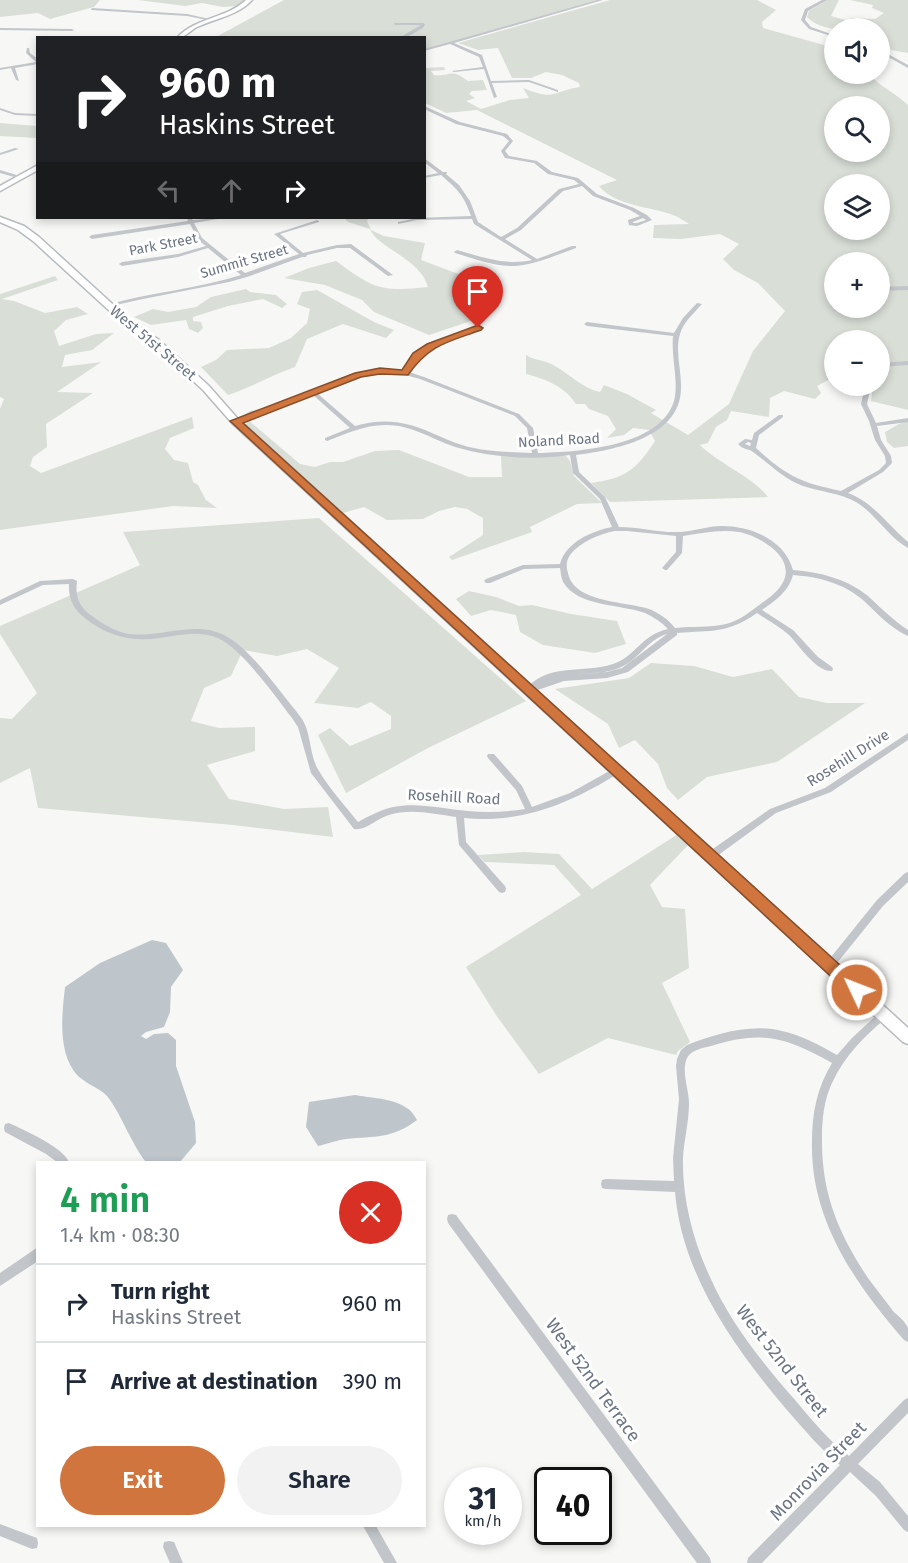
<!DOCTYPE html>
<meta charset="utf-8">
<style>
:root{--surface:#fff;--page:#f2f2f3;--text:#1f2937;--muted:#747a83;--line:#e0e1e3;--accent:#d0753d}
body{margin:0;font-family:"Fira Sans",sans-serif;background:var(--page);color:var(--text);height:100vh;display:flex;flex-direction:column;font-size:22px;white-space:nowrap}
*{box-sizing:border-box;margin:0}
p{font-size:20px;color:var(--muted)}
.icon{flex:none;width:33px;height:33px;fill:none;stroke:currentColor;stroke-width:2;stroke-linecap:round;stroke-linejoin:round}
.map{position:relative;flex:1;overflow:hidden}
.details{position:absolute;left:36px;top:1161px;width:390px;height:366px;display:flex;flex-direction:column;background:var(--surface);border-radius:0px;box-shadow:0 3px 9px #0003}
.details>*{flex:none}
.top-card{position:absolute;left:36px;top:36px;width:390px;height:183px;border-radius:0px;box-shadow:0 3px 9px #0003;background:#202124;color:#fff;overflow:hidden}
.fabs{position:absolute;left:824px;top:18px;display:grid;gap:12px}
.fabs a{display:grid;place-items:center;width:66px;height:66px;border-radius:50%;background:var(--surface);box-shadow:0 3px 9px #0003;font-size:30px}
.speed{position:absolute;left:444px;top:1467px;display:flex;gap:12px;font-size:30px;font-weight:700;text-align:center}
.speed>*{display:grid;place-content:center;width:78px;height:78px;border-radius:50%;background:var(--surface);box-shadow:0 3px 9px #0003;line-height:1}
.speed small{font-size:15px;font-weight:400}
.speed .limit{border:3px solid #111;border-radius:9px;background:#fff;color:#111}
.pin{position:absolute;display:grid;place-items:center;width:51px;height:51px;color:#fff;margin:-62px -26px;border-radius:50% 50% 50% 0;rotate:-45deg;box-shadow:0 0 6px #0007}
.pin .icon{rotate:45deg}
.me{position:absolute;width:66px;margin:-33px;rotate:313deg;stroke-linejoin:round;filter:drop-shadow(0 0 4px #0008)}
.turn{display:flex;align-items:center;gap:21px;height:126px;padding:0 24px;font-size:27px}
.turn .icon{width:78px;height:78px;stroke-width:2.5}
.turn b{display:block;font-size:42px;line-height:51px}
.lanes{display:flex;align-items:center;height:57px;padding:0 24px;background:#0003;justify-content:center;gap:30px;direction:ltr}
.lanes .off{opacity:.35}
.round{display:grid;place-items:center;flex:none;width:63px;height:63px;border-radius:32px;background:var(--page)}
.headline{display:flex;align-items:center;justify-content:space-between;height:102px;padding:0 24px}
h1{font-size:36px;font-weight:600;line-height:45px;color:#1e9e55}
.cta{display:flex;gap:12px;margin-top:auto;padding:12px 24px}
.cta a{flex:1;height:69px;border-radius:36px;background:var(--accent);color:#fff;font-size:24px;font-weight:600;line-height:69px;text-align:center}
.cta a+a{background:var(--page);color:var(--text)}
ul{padding:0;list-style:none}
li{display:flex;align-items:center;gap:18px;height:78px;padding:0 24px;border-top:2px solid var(--line)}
li div{flex:1}
li b{display:block;font-size:22px}
li em{font-style:normal}
.map>svg:first-child{display:block}
</style>
<div class="map">
<svg width="908" height="1563" viewBox="0 0 908 1563">
<rect width="100%" height="100%" fill="#f7f8f6"/>
<g fill="#d9ded7" fill-rule="evenodd">
<path d="M0,0H100L94,7L50,19L38,13L0,17Z"/>
<path d="M138,0H244L239,6L223,7L202,3L185,6Z"/>
<path d="M284,0H597L425,49L424,38H214Z"/>
<path d="M610,0H757L776,10L762,22L763,28L831,47L834,49V74H868C880,86 895,93 908,105V410L871,401L873,386H879V340H834V377L817,386L821,393L815,399L784,391L770,398L769,417L731,411L727,420L716,427L708,443L700,445C719,464 752,476 768,497L610,502L591,483C626,478 636,470 655,441L649,430L633,428L624,435L607,438L616,429L608,416L589,409L585,404H576C565,387 546,379 526,374V355C534,360 542,360 549,363C567,371 581,388 600,392L604,385L627,394L656,410L651,413L688,435L729,404L753,351L785,311L758,283L734,270L723,259L739,244L720,234L681,239L653,238L654,225L689,224C684,221 679,217 673,215C650,206 617,207 599,186L617,180L477,110L446,113L425,103V68L444,67L445,70L431,71L434,75C451,77 450,67 468,81L483,80L487,90L472,91L469,94L475,98L466,101L481,109L510,100L529,98L523,88C556,101 550,92 580,87L579,83L562,75L546,72L531,78H512L498,48L478,50L458,43ZM834,106H879V152H834ZM834,184H879V230H834ZM834,262H879V308H834Z"/>
<path d="M827,0H839L831,16L849,21L851,18L875,19L884,13L872,8L873,5L850,0H908V53L891,50L890,47L879,41V28C854,28 825,35 807,17L809,11Z"/>
<path d="M0,123L37,126V138L0,136Z"/>
<path d="M344,218H369L367,221L371,230L384,236L425,243L421,260L472,279L501,301L476,307V315L471,321L429,335L374,312L362,300L325,285L284,278L309,268L336,261C374,289 381,292 428,287C420,258 377,248 370,229L348,222Z"/>
<path d="M55,276L58,280L2,299L14,301L45,313L77,307L88,314L66,320L54,331L59,346L96,334L114,333L92,350L65,355L62,367L101,362L57,392L93,393L46,424L47,447L33,457L30,466L41,473L192,417L194,428L170,438L165,449L174,460L188,463L193,482L198,485L206,500L217,508L173,506L0,530V409L4,399L0,397V294Z"/>
<path d="M246,289L250,292L276,295L287,304L282,308L263,299L228,306L193,317V321L201,322L203,328L198,333L189,329L186,320L151,325L134,317L153,309L168,312L196,307L211,297Z"/>
<path d="M317,290L374,322L394,330L386,338L343,324L307,339L295,367C272,375 252,387 228,395L201,367L216,360L227,350L269,348L291,338L307,323L310,309L297,304L302,292Z"/>
<path d="M908,419V446L894,448L887,442L885,432Z"/>
<path d="M248,420L300,464L315,467L330,462H343L375,451L399,450L469,477H502L501,456H566L570,461L574,476L602,503L577,504L530,527L532,532L452,560L449,557L483,535V518L467,509L455,507L439,511L423,519L387,520L364,507L343,513L246,425Z"/>
<path d="M319,518L526,701L428,748L346,793L318,735L330,728L350,746L391,729V716L371,702L358,708L314,703L339,668L307,649L277,656L243,650L231,676L204,688L191,721L219,728L255,727V751L207,765L229,799L284,809L328,807L333,837L233,825L38,808L30,768L0,783V718L12,719L37,693L0,634V626L140,565L123,532Z"/>
<path d="M469,591L496,597L519,606L532,605L571,614L617,621L626,644L595,653L543,645L520,632L516,615L491,610L471,616L456,599Z"/>
<path d="M651,663L694,666L733,677L772,669L799,697L827,703H865L777,762L707,777L678,800L667,788L658,764L635,740L619,748L608,724L555,689L629,678Z"/>
<path d="M678,834L689,844L650,885L662,907L685,909L689,968L662,983L690,1042L678,1051L676,1055L608,1038L539,1074L496,1015L466,967L581,895L554,865L485,862L478,855L524,852L559,854L592,889Z"/>
</g>
<g fill="#bec5cb">
<path d="M152,940L166,943L183,970L171,987L170,1012L164,1027L146,1032L141,1036L146,1039L154,1034L168,1033L176,1040V1066L195,1122L196,1143L180,1162H146C131,1144 119,1108 105,1094C98,1088 87,1084 78,1076C57,1054 62,1014 65,987L100,963Z"/>
<path d="M355,1095C376,1099 407,1098 417,1120C392,1139 375,1136 346,1139C337,1140 327,1144 318,1146L306,1127L309,1102Z"/>
</g>
<g fill="none" stroke-linecap="round" stroke-linejoin="round">
<g stroke="#b7babf" stroke-width="3">
<g id="secondary">
<path d="M246,0H252C237,16 216,18 197,27C189,31 185,38 177,38C196,17 226,19 246,0Z"/>
<path d="M38,165V170L0,191V186Z"/>
<path d="M0,217L24,226L39,237L131,321L159,340L209,386L238,419L908,1028V1044L903,1042L232,423L203,390L153,344L125,325L33,241L18,230L0,222Z"/>
</g>
</g>
<g fill="#c2c5c9" fill-rule="evenodd">
<path d="M597,0H603L454,43L482,55L491,81L529,80L558,90V92L529,82L492,83L497,97L494,98L484,69L454,72L452,71L483,67L479,57L450,44L424,51V49Z"/>
<path d="M822,0H827L808,11L805,20L811,27L834,35V37L809,29L801,20L805,9Z"/>
<path d="M92,8L187,14L214,20L212,21L187,16L91,10Z"/>
<path d="M394,23H423L425,24L423,28L405,38H399L421,25H395Z"/>
<path d="M0,28L72,29L74,30L72,31L0,30Z"/>
<path d="M27,48H29L30,53L38,59V64L15,68L19,81L16,80L11,68L0,70V68L36,62L26,53Z"/>
<path d="M879,49L908,65V68L879,52Z"/>
<path d="M424,106L460,122L507,134L513,141L505,151L509,156L537,161L552,172L578,178L597,194L634,208L647,215L652,220L637,226L629,225L628,220L640,216L630,210L593,196L582,186L563,191L521,230L505,239L537,259L572,246H576V248C556,255 537,264 516,266C496,267 475,259 455,253L454,252L457,250C482,257 506,266 532,260L474,224L472,219L417,220L398,224V222L417,218L471,216C464,195 457,189 441,175L424,178V176L438,173L424,162V158L443,172H447V173L446,174L459,185L470,201L478,222L501,237L517,228L559,189L579,184L574,180L548,174L534,163L505,158L501,151L509,141L503,136L456,124L424,109ZM643,218L646,220L637,223H633V222Z"/>
<path d="M0,108L15,113L38,114V116L15,115L0,110Z"/>
<path d="M15,148L19,149L0,155V153Z"/>
<path d="M0,170L20,176V177L18,178L0,173Z"/>
<path d="M187,218H191L193,220L220,218L218,219L194,223L202,238L245,273L299,254L274,234L317,220L319,221V222L280,234L303,253L337,245L351,244L393,275L388,276L350,248H337L307,255L306,257H302L247,277L229,282L138,300L107,307V305C151,292 197,289 241,275L208,248L178,257L122,266L119,264L122,262L178,254L206,246L198,240L190,224L92,239L89,237L92,235L188,221Z"/>
<path d="M908,286V290L879,291V287Z"/>
<path d="M697,303L702,304C696,311 689,317 684,325C672,345 682,368 681,389C680,438 614,450 576,455L579,472L605,497L619,527C639,527 659,533 680,532C694,531 708,526 722,526C751,526 785,540 793,570C820,572 847,579 868,596C881,608 893,620 908,630V636C890,628 877,613 863,600C843,583 819,577 793,575C789,591 775,601 762,610L793,630L818,657L832,667L833,669L832,671C816,672 799,645 789,635C780,627 767,620 757,613C727,634 712,630 677,633V635L628,672L607,678L564,681L529,693L526,692L525,690C548,662 583,674 613,664C635,657 641,635 668,629C661,622 654,617 645,613C620,604 578,607 563,582C561,578 561,573 560,568L524,569L490,583H486L484,581L486,579L523,565L560,564C566,542 592,531 612,527L600,499L573,473L570,455C534,460 494,458 459,448C434,441 412,424 385,425C364,425 346,434 327,441L325,440V438L350,428L312,394L273,409L255,413L235,423L232,421L251,411L269,407L356,374L375,369H398L404,371C423,344 448,336 478,326L481,328L480,329C451,340 428,346 409,372L424,377L519,414L533,428L538,453C577,452 660,447 674,401C679,382 671,357 673,336L587,326L584,324L587,322L674,333L683,318ZM375,373H398L420,379L515,416L527,428L532,453C509,452 485,452 462,445C452,442 442,437 432,433C405,421 384,418 355,426L317,393L360,376ZM615,531H627L676,536V552L662,568L665,570H667L682,553L683,536C702,533 720,529 739,532C760,536 798,558 782,584C777,592 769,598 762,603C751,611 739,621 726,624C709,628 692,626 675,628C668,619 659,613 649,609C625,601 574,603 568,573C566,567 566,561 570,555C580,542 599,534 615,531ZM667,634L622,668L607,672L568,675C587,673 608,675 625,665C641,656 649,639 667,634Z"/>
<path d="M908,361V365L879,367V363Z"/>
<path d="M865,386H871L867,404L876,423L908,418V422L877,426L881,440L891,456L892,463L883,472L848,493C873,502 888,525 908,542V548C889,538 876,514 856,502C840,493 821,492 803,486C783,479 770,464 753,452C748,448 745,451 738,444L745,439L752,440L754,433L779,415H783V417L759,435L756,448C770,461 786,474 804,481C816,486 829,488 841,491L879,470L886,463L885,456L875,440L869,421L861,404ZM748,442L751,443L750,446L745,444Z"/>
<path d="M73,579L77,581C75,597 79,607 92,616C103,624 116,632 129,634C161,638 194,620 224,635C247,646 272,681 288,701C294,709 303,718 306,727C311,741 311,759 319,771C329,788 346,807 358,822C369,816 380,810 393,807C418,802 443,809 468,811C487,813 506,812 525,809L516,790L488,758L487,756L488,754H494L522,786L532,807L570,793L613,769H619L620,771L619,773C571,803 522,824 464,818L466,842L505,886L506,889L505,892L502,893L499,892L459,845L456,817C435,814 410,808 389,815C377,818 366,831 354,829L311,773L298,727L292,718C276,697 241,648 218,638C199,630 178,635 159,638C132,642 108,636 86,619C74,610 68,599 69,584L43,585L0,605V600L40,581Z"/>
<path d="M908,733V740L831,792L776,813L713,859L710,860L707,859L706,856L707,853L770,809L825,788Z"/>
<path d="M908,872V882L883,906L833,968L830,969L827,968L825,965L827,962L877,900L905,873Z"/>
<path d="M884,1010L887,1011L889,1014L887,1017C865,1036 844,1056 832,1083C824,1100 822,1119 822,1137C821,1192 838,1233 868,1278C876,1289 885,1300 893,1311C897,1315 906,1322 908,1328C908,1332 908,1338 908,1342L904,1340C855,1284 810,1219 812,1142C812,1113 817,1088 832,1063C785,1037 763,1030 711,1046C703,1048 691,1050 687,1058C681,1071 689,1090 689,1103C689,1122 684,1140 683,1158C682,1198 693,1241 710,1277C730,1323 763,1363 795,1400C812,1420 828,1440 849,1456L904,1400L908,1398V1413L858,1464L880,1482L908,1516V1532L904,1530L876,1496L850,1472L762,1563H747L748,1558L840,1465C820,1449 803,1428 786,1409C734,1347 682,1275 675,1192L606,1189L602,1188L601,1184L602,1180L606,1179L674,1181L673,1158L679,1099L676,1066L677,1059L681,1050L687,1045C716,1034 750,1023 782,1031C801,1035 819,1045 837,1055L852,1038L881,1011Z"/>
<path d="M9,1123C24,1130 63,1147 69,1162H57L46,1154L5,1132L4,1128L5,1124Z"/>
<path d="M452,1214L456,1215L710,1558L711,1563H697L448,1223L447,1219L448,1215Z"/>
<path d="M38,1247V1261L0,1286V1273Z"/>
<path d="M0,1524L37,1538L38,1543L37,1548L32,1549L0,1536Z"/>
<path d="M363,1526H376L397,1563H384Z"/>
<path d="M169,1541L174,1542L183,1563H170L163,1547L164,1542Z"/>
</g>
<use href="#secondary" fill="#fff" fill-rule="evenodd"/>
</g>
<path fill="#d0753d" stroke="#874c28" stroke-width="1.5" d="M478,325L483,328L481,330C448,342 430,344 408,375L380,374L361,377L243,423L862,985L865,990L862,995L857,997L851,995L230,421L355,373L380,368L402,370L413,353L427,344Z"/>
<g text-anchor="middle" stroke-width="6" stroke-linejoin="round" paint-order="stroke">
<g font-size="14" fill="#6a7483" stroke="#fff">
<text transform="translate(163 244) rotate(-11)" y="5">Park Street</text>
<text transform="translate(244 261) rotate(-16)" y="5">Summit Street</text>
<text transform="translate(559 440) rotate(-3)" y="5">Noland Road</text>
</g>
<g font-size="15" fill="#6a7483" stroke="#fff">
<text transform="translate(153 343) rotate(40)" y="5">West 51st Street</text>
<text transform="translate(848 758) rotate(-32)" y="5">Rosehill Drive</text>
<text transform="translate(454 797) rotate(3)" y="5">Rosehill Road</text>
</g>
<g font-size="18" fill="#6a7483" stroke="#fff">
<text transform="translate(782 1361) rotate(52)" y="6">West 52nd Street</text>
<text transform="translate(593 1380) rotate(54)" y="6">West 52nd Terrace</text>
<text transform="translate(818 1471) rotate(-46)" y="6">Monrovia Street</text>
</g>
</g>
</svg>
<div class="fabs">
<a><svg class="icon" aria-label="sound" viewBox="0 0 24 24"><path d="M4 9h4l5-4v14l-5-4H4zM17 9q2 3 0 6"/></svg></a>
<a><svg class="icon" aria-label="search" viewBox="0 0 24 24"><circle cx="10" cy="10" r="6"/><path d="M15 15l6 6"/></svg></a>
<a><svg class="icon" aria-label="layers" viewBox="0 0 24 24"><path d="M12 4l9 5-9 5-9-5zM3 14l9 5 9-5"/></svg></a>
<a>+</a>
<a>−</a>
</div>
<div class="speed"><div>31<small>km/h</small></div><div class="limit">40</div></div>
<div class="pin" style="left:478px;top:328px;background:#d93025"><svg class="icon" aria-label="arrive" viewBox="0 0 24 24"><path d="M6 21V4h12l-3 4 3 4H6"/></svg></div>
<svg class="me" style="left:857px;top:990px" viewBox="-20 -20 40 40"><circle r="17" fill="#d0753d" stroke="#fff" stroke-width="3"/><path d="M0-11L8 9 0 5-8 9z" fill="#fff"/></svg>
<div class="top-card">
<div class="turn"><svg class="icon" aria-label="right" viewBox="0 0 24 24"><path d="M7 20v-9h11M14 6l5 5-5 5"/></svg><div><b>960 m</b>Haskins Street</div></div>
<div class="lanes"><svg class="icon off" aria-label="left" viewBox="0 0 24 24"><path d="M17 20v-9H6M10 6l-5 5 5 5"/></svg><svg class="icon off" aria-label="ahead" viewBox="0 0 24 24"><path d="M12 20V5M6 11l6-6 6 6"/></svg><svg class="icon" aria-label="right" viewBox="0 0 24 24"><path d="M7 20v-9h11M14 6l5 5-5 5"/></svg></div>
</div>
<section class="details">
<div class="headline"><div><h1>4 min</h1><p>1.4 km · 08:30</p></div><a class="round" style="background:#d93025;color:#fff"><svg class="icon" aria-label="close" viewBox="0 0 24 24"><path d="M6 6l12 12M18 6L6 18"/></svg></a></div>
<ul>
<li><svg class="icon" aria-label="right" viewBox="0 0 24 24"><path d="M7 20v-9h11M14 6l5 5-5 5"/></svg><div><b>Turn right</b><p>Haskins Street</p></div><em>960 m</em></li>
<li><svg class="icon" aria-label="arrive" viewBox="0 0 24 24"><path d="M6 21V4h12l-3 4 3 4H6"/></svg><div><b>Arrive at destination</b></div><em>390 m</em></li>
</ul>
<div class="cta"><a>Exit</a><a>Share</a></div>
</section>
</div>
